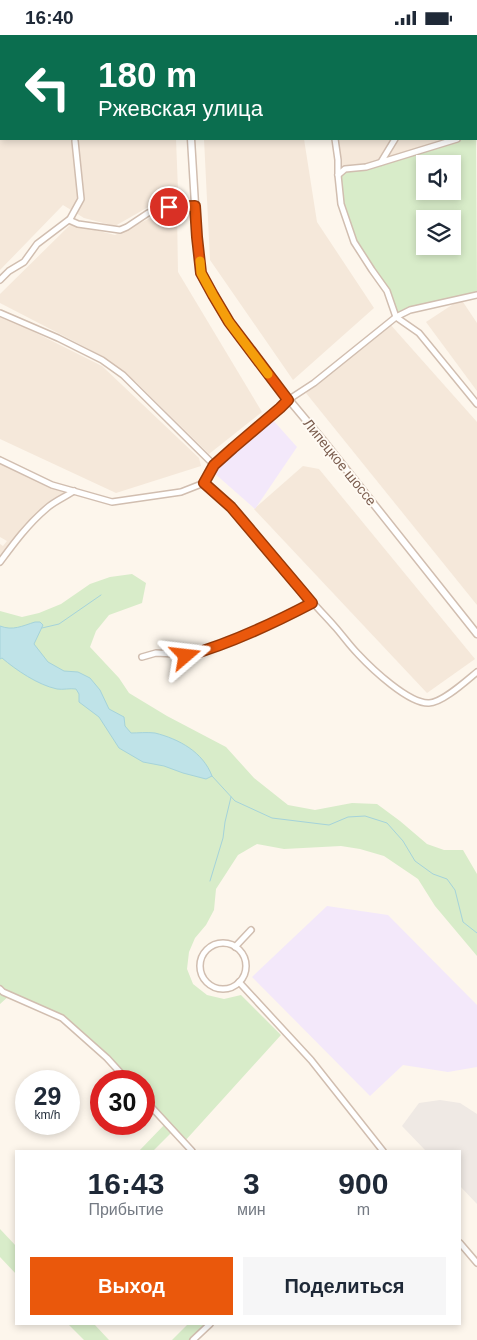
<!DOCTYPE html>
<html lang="ru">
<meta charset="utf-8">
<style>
:root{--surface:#fff;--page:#f6f6f7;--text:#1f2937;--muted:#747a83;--accent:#ea580c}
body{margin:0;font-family:Arial,sans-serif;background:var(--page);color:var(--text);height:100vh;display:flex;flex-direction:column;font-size:19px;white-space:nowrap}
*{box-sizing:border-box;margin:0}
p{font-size:16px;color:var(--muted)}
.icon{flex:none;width:28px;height:28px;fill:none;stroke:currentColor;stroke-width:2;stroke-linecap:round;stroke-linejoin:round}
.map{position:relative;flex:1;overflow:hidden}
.details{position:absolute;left:15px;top:1115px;width:446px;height:175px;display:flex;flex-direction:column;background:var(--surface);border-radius:0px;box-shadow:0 2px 8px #0003}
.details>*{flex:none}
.guide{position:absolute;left:0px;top:0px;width:478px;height:105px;box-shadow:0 2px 8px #0003;background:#0b6e4f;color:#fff;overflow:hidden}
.tools{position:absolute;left:416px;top:120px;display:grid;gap:10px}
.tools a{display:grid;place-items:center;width:45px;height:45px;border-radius:0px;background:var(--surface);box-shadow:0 2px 8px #0003;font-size:25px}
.speed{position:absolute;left:15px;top:1035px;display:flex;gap:10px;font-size:25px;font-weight:700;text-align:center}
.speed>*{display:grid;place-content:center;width:65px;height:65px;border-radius:50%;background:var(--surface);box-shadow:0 2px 8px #0003;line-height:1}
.speed small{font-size:12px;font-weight:400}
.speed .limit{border:8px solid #d22;background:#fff;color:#111}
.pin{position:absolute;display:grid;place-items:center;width:42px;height:42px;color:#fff;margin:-21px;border:2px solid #fff;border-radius:50%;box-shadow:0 1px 5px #0007}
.me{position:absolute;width:55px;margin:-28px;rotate:73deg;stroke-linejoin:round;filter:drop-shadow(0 0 4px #0008)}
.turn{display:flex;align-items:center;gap:18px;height:105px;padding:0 15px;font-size:22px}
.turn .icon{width:65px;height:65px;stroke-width:2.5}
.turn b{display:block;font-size:35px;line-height:42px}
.eta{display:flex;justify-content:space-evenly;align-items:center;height:85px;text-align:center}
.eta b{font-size:30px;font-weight:700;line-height:35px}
.action{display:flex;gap:10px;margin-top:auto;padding:10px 15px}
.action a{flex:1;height:58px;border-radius:0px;background:var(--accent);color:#fff;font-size:20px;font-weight:700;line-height:58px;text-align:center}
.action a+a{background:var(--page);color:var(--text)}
.status{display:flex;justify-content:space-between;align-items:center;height:35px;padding:0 25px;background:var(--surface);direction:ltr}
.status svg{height:14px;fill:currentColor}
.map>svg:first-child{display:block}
</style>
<div class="status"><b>16:40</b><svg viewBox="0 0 49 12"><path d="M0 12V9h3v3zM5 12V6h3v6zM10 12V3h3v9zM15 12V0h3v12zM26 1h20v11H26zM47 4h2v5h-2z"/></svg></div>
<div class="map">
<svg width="477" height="1305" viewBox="0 0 477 1305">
<rect width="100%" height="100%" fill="#fdf6ec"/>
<g fill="#f5e8da">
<path d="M314,0H477V98L476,1H314Z"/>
<path d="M1,82V104H176L178,155L115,191L84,183L63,170L0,235V84Z"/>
<path d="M204,104H304L317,187L374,273L293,345L210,225Z"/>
<path d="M335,104H457L338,139Z"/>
<path d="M165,176L177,177L178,237L262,377L209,419L136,347L89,314L0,268V259L71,189L115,200Z"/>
<path d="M461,264L477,288V356L426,287Z"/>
<path d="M0,280L102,331L199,423L201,431L116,458L0,404Z"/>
<path d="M389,288L477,387V570L306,358Z"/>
<path d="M0,425L52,450L74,456L48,472L0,527V509L3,511L7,506L0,502Z"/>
<path d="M303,431L319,434L475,624L427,658L254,474Z"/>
</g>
<path fill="#efe9e4" d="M440,1065L460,1068L477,1079V1169L460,1151V1116H426L402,1091L419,1068Z"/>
<g fill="#f3e8fa">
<path d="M272,384L297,412L255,474L213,437L240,411Z"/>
<path d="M327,871L388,880L477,970V1032L448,1037L403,1030L370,1061L252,942Z"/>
</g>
<g fill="#d8ecc9" fill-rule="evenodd">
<path d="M476,98L477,260L410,275L396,282L387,256L354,207L341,169L338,140L345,134L366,132L457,104H476ZM425,129H452V156H425ZM425,184H452V211H425Z"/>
<path d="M132,539L146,548L142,568L109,580L96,596L90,612L119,643L129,658L167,681L226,712L254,743L288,770L315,775L352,768L377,769L400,786L427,809L444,815H463L477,839V921L435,871L418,844L384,821L360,814L341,811L284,814L257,809L238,820L216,854L214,875L206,890L195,903L189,917L187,934L193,949L207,960L224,964L241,960L281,1000L184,1107L173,1096L153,1116H139L166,1088L144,1064V1046H128L62,983L10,960L0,969V576L22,582L39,578L61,569L90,549L110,542Z"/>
<path d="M0,1194L16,1211V1239L0,1222Z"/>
<path d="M68,1289H94L109,1305H84Z"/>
<path d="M188,1289H210L193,1305H172Z"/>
</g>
<path fill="#bfe3e8" stroke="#a5d3da" d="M35,587H40L43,590L34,609L48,627L64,636L78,637L90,643L100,655L109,674L124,682L125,691L131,698C138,698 147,697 155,698C179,704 203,717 212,741L206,744L183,738L164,731L143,727L119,713L99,682L79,667V659L76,654C70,653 63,655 57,654C38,650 16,635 2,623L0,624V591C13,596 22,591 35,587Z"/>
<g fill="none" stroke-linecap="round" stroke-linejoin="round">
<g stroke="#a5d3da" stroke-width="1">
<path d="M42,593L59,589L101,560"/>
<path d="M212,741L235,766L272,783L329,790L348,782L365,781L387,788L403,806L415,826L433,839L447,844L455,855L463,887L477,898"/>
<path d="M210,846L223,803L225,787L231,762"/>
</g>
<g stroke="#d1beb0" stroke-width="8">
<g id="minor">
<path d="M314,0V1"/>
<path d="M392,0L393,1"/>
<path d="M79,1L80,0"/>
<path d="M474,1L475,0"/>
<path d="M0,82L1,81"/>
<path d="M476,98H477"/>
<path d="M335,104L338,125V140L341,169L354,207L372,235L387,256L396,282L419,298L477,369"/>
<path d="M381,127L395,104"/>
<path d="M338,140L345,134L366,132L457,104"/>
<path d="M69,185L78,189L120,195L127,192L148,178L159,174L169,171H195"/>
<path d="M0,245L9,236L24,227L37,209L70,184L81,164L75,106"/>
<path d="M0,278L58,303L102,325L123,340L214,430"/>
<path d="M0,425L52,450L112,467L181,457L204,448L214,430L233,413L280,373L288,365L314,348L396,282L410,275L477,260"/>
<path d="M204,448L231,472L303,556C313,569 325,580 336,593C343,601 350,611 358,619C372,634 409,669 429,668C442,668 466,646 477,637"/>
<path d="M0,527C14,508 28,489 47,473C55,466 65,462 74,456"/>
<path d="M142,622L156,618L175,619L186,621L207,616L288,581L312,568"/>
<circle cx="223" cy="931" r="23"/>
<path d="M235,912L251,895"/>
<path d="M239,947L311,1025L383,1116"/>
<path d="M0,954L3,957L62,983L107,1023L128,1046"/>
<path d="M144,1064L192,1116"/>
<path d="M460,1208L477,1228"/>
<path d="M193,1305L210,1289"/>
</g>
</g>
<g stroke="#d1beb0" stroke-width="9">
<g id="tertiary">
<path d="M186,0V1"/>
<path d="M191,104L197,202L201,238L213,260L229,287L270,342L326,409L477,599"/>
</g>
</g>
<use href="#minor" stroke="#fff" stroke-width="5"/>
<use href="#tertiary" stroke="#fff" stroke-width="6"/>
</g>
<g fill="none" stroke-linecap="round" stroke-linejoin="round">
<g stroke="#983908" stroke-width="12">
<path id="route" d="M169,172L195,171L197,202L201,238L213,260L229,287L288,365L280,373L233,413L214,430L204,448L231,472L302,556L312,568C272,589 230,609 186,621"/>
</g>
<use href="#route" stroke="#ea580c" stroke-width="9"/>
<path stroke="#f59e0b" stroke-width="9" d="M200,226L201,238L213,260L229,287L268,339"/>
</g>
<g text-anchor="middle" stroke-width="4" stroke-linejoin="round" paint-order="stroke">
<g font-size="14" fill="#7a5c4d" stroke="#fffaf3">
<text transform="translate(340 427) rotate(51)" y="5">Липецкое шоссе</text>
</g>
</g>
</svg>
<div class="tools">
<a><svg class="icon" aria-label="sound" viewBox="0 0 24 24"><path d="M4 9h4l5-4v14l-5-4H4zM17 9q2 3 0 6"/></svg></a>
<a><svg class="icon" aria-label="layers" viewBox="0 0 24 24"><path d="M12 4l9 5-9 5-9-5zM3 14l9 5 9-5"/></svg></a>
</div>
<div class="speed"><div>29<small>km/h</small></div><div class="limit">30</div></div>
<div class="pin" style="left:169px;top:172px;background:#d93025"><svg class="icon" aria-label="arrive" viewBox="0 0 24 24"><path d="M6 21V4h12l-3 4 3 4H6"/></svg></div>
<svg class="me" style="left:186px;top:621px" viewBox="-20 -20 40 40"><path d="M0-17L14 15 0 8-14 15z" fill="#ea580c" stroke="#fff" stroke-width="4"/></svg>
<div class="guide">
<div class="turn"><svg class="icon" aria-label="left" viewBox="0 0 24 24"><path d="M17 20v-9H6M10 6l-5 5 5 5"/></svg><div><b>180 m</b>Ржевская улица</div></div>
</div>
<section class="details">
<div class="eta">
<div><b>16:43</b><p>Прибытие</p></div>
<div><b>3</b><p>мин</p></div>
<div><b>900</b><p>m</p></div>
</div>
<div class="action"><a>Выход</a><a>Поделиться</a></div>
</section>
</div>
